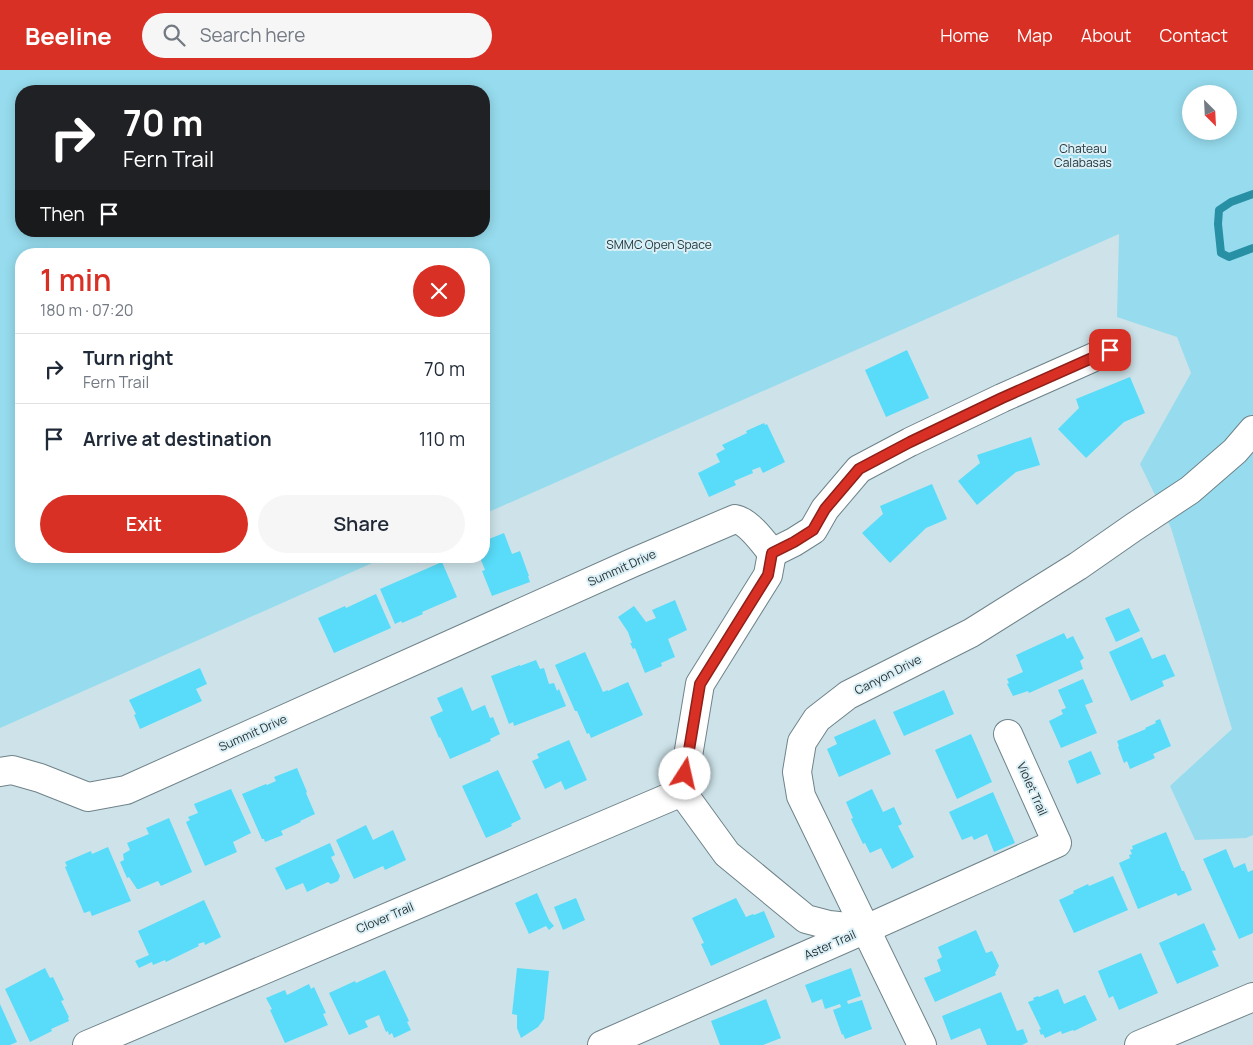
<!DOCTYPE html>
<meta charset="utf-8">
<style>
:root{--surface:#fff;--page:#f6f6f7;--text:#1f2937;--muted:#747a83;--line:#e0e1e3;--accent:#d93025}
body{margin:0;font-family:Manrope,sans-serif;background:var(--page);color:var(--text);height:100vh;display:flex;flex-direction:column;font-size:19px;white-space:nowrap}
*{box-sizing:border-box;margin:0}
p{font-size:16px;color:var(--muted)}
.icon{flex:none;width:28px;height:28px;fill:none;stroke:currentColor;stroke-width:2;stroke-linecap:round;stroke-linejoin:round}
.map{position:relative;flex:1;overflow:hidden}
.drawer{position:absolute;left:15px;top:178px;width:475px;height:315px;display:flex;flex-direction:column;background:var(--surface);border-radius:20px;box-shadow:0 2px 12px #0003}
.drawer>*{flex:none}
.guide{position:absolute;left:15px;top:15px;width:475px;height:152px;border-radius:20px;box-shadow:0 2px 12px #0003;background:#202124;color:#fff;overflow:hidden}
.needle{width:32px;rotate:156deg}
.tools{position:absolute;left:1182px;top:15px;display:grid;gap:10px}
.tools a{display:grid;place-items:center;width:55px;height:55px;border-radius:50%;background:var(--surface);box-shadow:0 2px 12px #0003;font-size:25px}
.pin{position:absolute;display:grid;place-items:center;width:42px;height:42px;color:#fff;margin:-21px;border-radius:10px;box-shadow:0 2px 8px #0006}
.me{position:absolute;width:55px;margin:-28px;rotate:10deg;stroke-linejoin:round;filter:drop-shadow(0 0 4px #0008)}
.turn{display:flex;align-items:center;gap:18px;height:105px;padding:0 25px;font-size:22px}
.turn .icon{width:65px;height:65px;stroke-width:2.5}
.turn b{display:block;font-size:35px;line-height:42px}
.then{display:flex;align-items:center;height:48px;padding:0 25px;background:#0003;gap:10px;font-size:19px}
.round{display:grid;place-items:center;flex:none;width:52px;height:52px;border-radius:26px;background:var(--page)}
.headline{display:flex;align-items:center;justify-content:space-between;height:85px;padding:0 25px}
h1{font-size:30px;font-weight:600;line-height:38px;color:var(--accent)}
.action{display:flex;gap:10px;margin-top:auto;padding:10px 25px}
.action a{flex:1;height:58px;border-radius:30px;background:var(--accent);color:#fff;font-size:20px;font-weight:600;line-height:58px;text-align:center}
.action a+a{background:var(--page);color:var(--text)}
ul{padding:0;list-style:none}
li{display:flex;align-items:center;gap:15px;height:70px;padding:0 25px;border-top:1px solid var(--line)}
li div{flex:1}
li b{display:block;font-size:19px}
li em{font-style:normal}
header{display:flex;align-items:center;gap:30px;box-sizing:border-box;height:70px;padding:0 25px;background:var(--accent);color:#fff}
header strong{font-size:24px}
nav{display:flex;gap:28px;margin-inline-start:auto;font-size:18px}
.search{width:350px;height:45px;background:var(--page);display:flex;align-items:center;gap:12px;box-sizing:border-box;padding:0 18px;border-radius:28px;color:var(--muted);font-size:19px}
.map>svg:first-child{display:block}
</style>
<header>
<strong>Beeline</strong>
<div class="search"><svg class="icon" aria-label="search" viewBox="0 0 24 24"><circle cx="10" cy="10" r="6"/><path d="M15 15l6 6"/></svg>Search here</div>
<nav><a>Home</a><a>Map</a><a>About</a><a>Contact</a></nav>
</header>
<div class="map">
<svg width="1253" height="975" viewBox="0 0 1253 975">
<rect width="100%" height="100%" fill="#cde3e9"/>
<path fill="#96dcee" fill-rule="evenodd" d="M0,0H1253V765L1246,768L1195,770L1170,716L1232,659L1171,458L1140,394L1191,303L1177,267L1117,247L1119,164L484,444V184H21V486H388L0,658ZM21,21H484V161H21ZM1191,24H1229V61H1191Z"/>
<g fill="none" stroke-linecap="round" stroke-linejoin="round">
<path stroke="#2890a5" stroke-width="8" d="M1253,124L1231,132L1219,140L1218,154L1221,183L1229,187L1253,178"/>
</g>
<g fill="#58dcf9">
<path d="M907,280L929,328L886,347L865,300Z"/>
<path d="M1130,307L1145,343L1124,352L1086,388L1058,359L1079,338L1076,329Z"/>
<path d="M764,353L765,355L767,354L785,392L763,403L760,397L752,400L753,403L734,411L736,415L709,427L698,403L720,392L716,384L725,379L722,375L747,363L746,361Z"/>
<path d="M1031,367L1040,395L1016,402L977,435L958,411L980,393L977,385Z"/>
<path d="M932,414L947,449L926,458L890,493L862,463L883,444L880,436Z"/>
<path d="M504,463L512,484L520,481L529,506H528L530,512L492,526L482,501L485,500L481,490H479L478,486H484V471Z"/>
<path d="M442,492L457,527L422,542L423,544L402,553L401,551L395,554L380,519Z"/>
<path d="M376,524L391,558L334,583L318,548L345,536L346,538Z"/>
<path d="M675,530L687,560L668,569L675,587L661,593L662,596L645,603L635,578L633,579L630,573H632L628,562L618,547L634,536L646,552L656,548L652,540Z"/>
<path d="M1129,538L1140,561L1116,572L1105,548Z"/>
<path d="M1064,563L1067,569L1073,566L1084,588L1080,591L1083,599L1029,623L1028,621L1013,626L1007,614L1009,613L1007,609L1023,602L1016,585Z"/>
<path d="M1142,567L1152,589L1165,584L1175,606L1162,611L1164,616L1131,631L1109,582Z"/>
<path d="M585,582L603,622L608,620V621L628,612L643,645L591,668L589,663L587,664L577,641H575L555,595Z"/>
<path d="M536,590L540,599L544,598L549,614L554,613L557,621L559,619L566,636L514,656L513,652L509,654L491,606L520,595V596Z"/>
<path d="M200,598L207,614L196,619L202,631L140,659L134,645L136,644L129,630Z"/>
<path d="M1083,609L1093,632L1085,635L1097,663L1061,678L1049,651L1063,644L1061,640L1066,638L1058,620Z"/>
<path d="M462,617L472,641L485,635L490,648L493,647L500,664L490,669L491,671L450,689L440,667L439,668L430,647L443,641L437,628Z"/>
<path d="M944,620L954,644L904,666L893,642Z"/>
<path d="M875,649L891,684L839,707L827,679L837,674L834,667Z"/>
<path d="M1160,649L1171,676L1153,684L1155,688L1130,699L1127,691L1124,693L1118,677L1119,676L1117,671L1146,659L1145,658L1156,653L1155,651Z"/>
<path d="M971,664L992,712L957,729L935,680Z"/>
<path d="M569,670L587,710L565,720L561,711L545,719L532,691L539,688L537,684Z"/>
<path d="M1091,681L1101,704L1077,714L1068,691Z"/>
<path d="M297,698L307,722L306,723L315,744L300,751L301,752L281,761L283,765L265,772L264,769H262L242,724L266,714L267,715L276,711L274,707Z"/>
<path d="M498,700L521,749L511,754L512,756L486,768L462,716Z"/>
<path d="M231,719L251,763L233,772L237,782L205,796L186,752L190,750L188,747L198,743L194,734Z"/>
<path d="M872,719L883,742L894,737L902,754L898,756L914,787L892,799L881,778L870,783L865,773L863,774L851,749L853,748L846,732Z"/>
<path d="M993,722L1015,773L994,782L987,764L974,770L972,766L962,770L949,742Z"/>
<path d="M169,748L192,802L161,816L158,811L139,819H137L129,807L127,808L120,792L124,790L123,784L130,780L127,773L149,764L146,758Z"/>
<path d="M366,755L373,770L393,760L406,790L385,800L383,796L354,809L336,770Z"/>
<path d="M1166,762L1182,801H1184L1192,820L1178,826L1176,823L1138,839L1119,793L1130,788L1129,785L1132,784L1130,780L1133,779L1132,776Z"/>
<path d="M330,773L335,785L331,787L340,806L338,811L331,814L328,812L307,822L303,813L286,820L275,798Z"/>
<path d="M108,777L131,831L92,846L90,841L84,843L65,797L67,796L65,792L91,781L92,784Z"/>
<path d="M1226,779L1234,798L1245,793L1248,802L1253,800V863L1239,869L1203,789Z"/>
<path d="M1113,806L1128,840L1074,863L1059,830L1074,823L1073,821L1088,814L1089,816Z"/>
<path d="M537,823L549,850L554,856L549,860L546,856L529,864L515,833Z"/>
<path d="M576,828L585,850L563,860L554,837Z"/>
<path d="M736,828L746,847L753,844L754,845L764,841L775,867L711,896L701,874L704,873L692,848Z"/>
<path d="M204,830L221,867L205,875L204,872L198,874L199,876L166,892L165,890L153,895L152,892L139,898L135,891L149,885L138,861Z"/>
<path d="M1204,853L1216,880L1212,881L1219,896L1177,914L1159,873Z"/>
<path d="M976,860L986,883L992,881L999,896L995,903L996,905L935,932L924,908L941,901L937,890L942,887L938,877Z"/>
<path d="M1141,883L1158,923L1119,940L1113,926L1109,928L1098,901Z"/>
<path d="M45,898L50,908L53,907L64,930L61,931L69,947L68,948L69,951L51,959L52,961L30,972L5,919Z"/>
<path d="M517,898L549,901L544,949L538,957L521,968L517,958V945L512,944Z"/>
<path d="M851,898L861,926L847,931L848,934L862,930L872,959L845,969L843,964L842,965L833,940L841,937L840,934L825,939L822,929L812,933L805,915Z"/>
<path d="M385,900L409,951L407,952L411,960L394,968L392,963L389,965L388,961L386,962L379,945L365,951L368,957L349,965L329,923L355,911L356,913Z"/>
<path d="M309,914L311,919L314,917L326,943L323,944L328,955L285,973L270,940L272,939L266,928L285,920L287,925Z"/>
<path d="M1058,919L1064,934L1085,925L1097,950L1074,961L1073,960L1062,964L1061,961L1045,968L1043,964L1041,965L1039,960L1041,959L1028,932L1034,930L1033,928L1038,926L1039,927Z"/>
<path d="M1001,922L1017,961L1023,959L1028,972L1022,975H987L980,958L951,970L942,946Z"/>
<path d="M766,929L781,968L763,975H720L711,951Z"/>
<path d="M0,934L17,972L10,975H0Z"/>
</g>
<g fill="none" stroke-linecap="round" stroke-linejoin="round">
<g stroke="#6f8389" stroke-width="30">
<g id="street">
<path d="M772,483L794,472L813,460L825,439L859,399L910,372L1002,328L1110,280"/>
<path d="M0,702L12,700L40,708L88,727L126,720L632,493L735,449C748,451 764,473 772,483L768,505L700,614L682,722L727,784L806,849L829,855L866,859"/>
<path d="M87,975L682,722"/>
<path d="M602,975L866,859L1057,773L1008,664"/>
<path d="M922,975L801,726L797,702L802,672L817,649L848,625L971,563L1078,496L1134,457L1190,420L1235,381L1253,360"/>
<path d="M1139,975L1253,927"/>
</g>
</g>
<use href="#street" stroke="#fff" stroke-width="28"/>
</g>
<g fill="none" stroke-linecap="round" stroke-linejoin="round">
<g stroke="#8d1f18" stroke-width="12">
<path id="route" d="M685,704L700,614L768,505L772,483L794,472L813,460L825,439L859,399L910,372L1002,328L1110,280"/>
</g>
<use href="#route" stroke="#d93025" stroke-width="9"/>
</g>
<g text-anchor="middle" stroke-width="4" stroke-linejoin="round" paint-order="stroke">
<g font-size="12" fill="#23393f" stroke="#daf0f6">
<text x="1083" y="83">Chateau<tspan x="1083" dy="14">Calabasas</tspan></text>
<text x="659" y="179">SMMC Open Space</text>
</g>
<g font-size="12" fill="#273032" stroke="#daf0f6">
<text transform="translate(622 498) rotate(-24)" y="4">Summit Drive</text>
<text transform="translate(888 605) rotate(-27)" y="4">Canyon Drive</text>
<text transform="translate(253 663) rotate(-24)" y="4">Summit Drive</text>
<text transform="translate(1032 719) rotate(66)" y="4">Violet Trail</text>
<text transform="translate(385 848) rotate(-23)" y="4">Clover Trail</text>
<text transform="translate(830 875) rotate(-24)" y="4">Aster Trail</text>
</g>
</g>
</svg>
<div class="tools">
<a><svg class="needle" viewBox="-14 -14 28 28"><path d="M0-13l5 13h-10z" fill="#e53935"/><path d="M0 13l5-13h-10z" fill="#747a83"/></svg></a>
</div>
<div class="pin" style="left:1110px;top:280px;background:#d93025"><svg class="icon" aria-label="arrive" viewBox="0 0 24 24"><path d="M6 21V4h12l-3 4 3 4H6"/></svg></div>
<svg class="me" style="left:685px;top:704px" viewBox="-20 -20 40 40"><circle r="19" fill="#fff"/><path d="M0-13L10 11 0 6-10 11z" fill="#d93025"/></svg>
<div class="guide">
<div class="turn"><svg class="icon" aria-label="right" viewBox="0 0 24 24"><path d="M7 20v-9h11M14 6l5 5-5 5"/></svg><div><b>70 m</b>Fern Trail</div></div>
<div class="then">Then<svg class="icon" aria-label="arrive" viewBox="0 0 24 24"><path d="M6 21V4h12l-3 4 3 4H6"/></svg></div>
</div>
<section class="drawer">
<div class="headline"><div><h1>1 min</h1><p>180 m · 07:20</p></div><a class="round" style="background:#d93025;color:#fff"><svg class="icon" aria-label="close" viewBox="0 0 24 24"><path d="M6 6l12 12M18 6L6 18"/></svg></a></div>
<ul>
<li><svg class="icon" aria-label="right" viewBox="0 0 24 24"><path d="M7 20v-9h11M14 6l5 5-5 5"/></svg><div><b>Turn right</b><p>Fern Trail</p></div><em>70 m</em></li>
<li><svg class="icon" aria-label="arrive" viewBox="0 0 24 24"><path d="M6 21V4h12l-3 4 3 4H6"/></svg><div><b>Arrive at destination</b></div><em>110 m</em></li>
</ul>
<div class="action"><a>Exit</a><a>Share</a></div>
</section>
</div>
